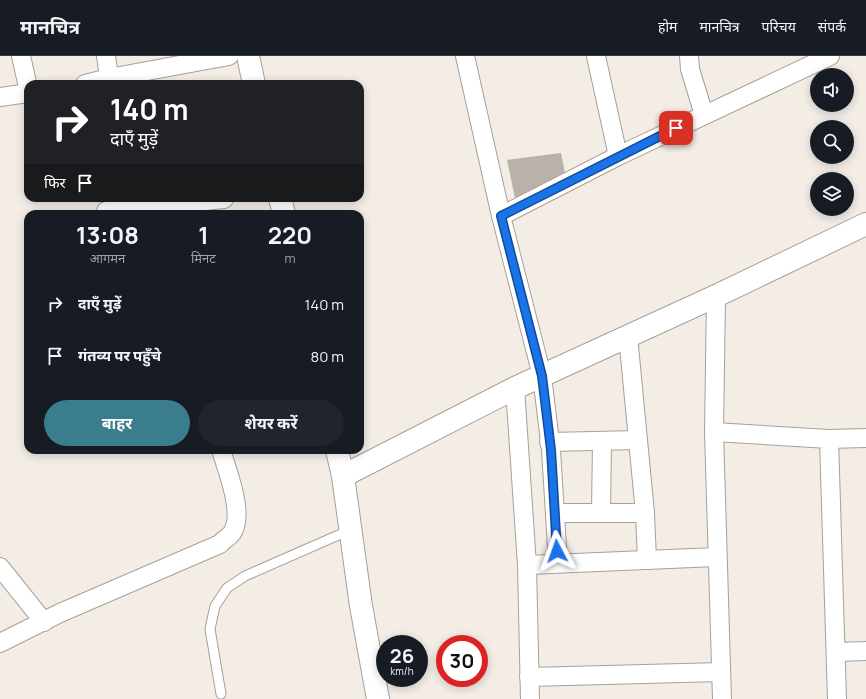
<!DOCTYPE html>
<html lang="hi">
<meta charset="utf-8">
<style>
:root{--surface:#171b24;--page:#20242c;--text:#f1f3f6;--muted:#9ea1a6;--line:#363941;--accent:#3a7e8d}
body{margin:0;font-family:Manrope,"Noto Sans Devanagari",sans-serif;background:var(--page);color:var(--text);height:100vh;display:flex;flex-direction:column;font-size:15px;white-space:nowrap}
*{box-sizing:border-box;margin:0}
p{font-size:13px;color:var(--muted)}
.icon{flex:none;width:22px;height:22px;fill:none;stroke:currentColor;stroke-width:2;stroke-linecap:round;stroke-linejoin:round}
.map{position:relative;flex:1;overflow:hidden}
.sheet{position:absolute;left:24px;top:154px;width:340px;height:244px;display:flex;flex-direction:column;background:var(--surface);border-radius:12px;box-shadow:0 2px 10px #0003}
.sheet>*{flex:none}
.top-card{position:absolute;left:24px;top:24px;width:340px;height:122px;border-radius:12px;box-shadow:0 2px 10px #0003;background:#202124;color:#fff;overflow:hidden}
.buttons{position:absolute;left:810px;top:12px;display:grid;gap:8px}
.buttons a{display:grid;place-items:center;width:44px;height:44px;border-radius:50%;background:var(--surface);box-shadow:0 2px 10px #0003;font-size:20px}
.speed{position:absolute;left:376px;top:579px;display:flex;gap:8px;font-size:20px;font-weight:700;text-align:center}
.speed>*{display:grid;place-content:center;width:52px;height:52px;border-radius:50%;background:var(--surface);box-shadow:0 2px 10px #0003;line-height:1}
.speed small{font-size:10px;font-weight:400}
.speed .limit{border:6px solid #d22;background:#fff;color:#111}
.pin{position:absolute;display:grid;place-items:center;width:34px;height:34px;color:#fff;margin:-17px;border-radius:8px;box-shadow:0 2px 6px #0006}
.me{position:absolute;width:44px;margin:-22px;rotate:356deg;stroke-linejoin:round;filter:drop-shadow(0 0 3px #0008)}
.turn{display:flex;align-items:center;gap:14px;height:84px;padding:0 20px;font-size:18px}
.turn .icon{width:52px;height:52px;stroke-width:2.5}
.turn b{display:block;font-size:28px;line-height:34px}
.then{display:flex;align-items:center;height:38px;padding:0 20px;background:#0003;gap:8px;font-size:15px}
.eta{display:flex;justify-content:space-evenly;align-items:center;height:68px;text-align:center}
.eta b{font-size:24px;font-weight:700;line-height:28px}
.button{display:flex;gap:8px;margin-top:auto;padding:8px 20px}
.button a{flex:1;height:46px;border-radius:24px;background:var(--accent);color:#fff;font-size:16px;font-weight:700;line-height:46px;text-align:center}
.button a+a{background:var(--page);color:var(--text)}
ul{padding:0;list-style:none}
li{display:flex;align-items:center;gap:12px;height:52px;padding:0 20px}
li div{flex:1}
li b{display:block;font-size:15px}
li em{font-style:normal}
header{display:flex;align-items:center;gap:24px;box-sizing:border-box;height:56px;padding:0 20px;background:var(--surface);border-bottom:1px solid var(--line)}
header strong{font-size:19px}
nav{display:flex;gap:22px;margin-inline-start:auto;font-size:14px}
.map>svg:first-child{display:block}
</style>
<header>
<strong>मानचित्र</strong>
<nav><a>होम</a><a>मानचित्र</a><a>परिचय</a><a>संपर्क</a></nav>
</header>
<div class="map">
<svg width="866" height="643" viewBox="0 0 866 643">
<rect width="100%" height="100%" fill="#f3ede6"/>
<path fill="#b8b2ab" d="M561,97L566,122L516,147L507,104Z"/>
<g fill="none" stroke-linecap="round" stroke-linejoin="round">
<g stroke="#a6a09a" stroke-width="11">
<path id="lane" d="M221,638L210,573L215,550L227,532L245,520L350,474"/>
</g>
<g stroke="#a6a09a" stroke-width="20">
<g id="street">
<path d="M21,0L28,31"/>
<path d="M106,0L110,28"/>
<path d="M465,0L501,160L542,320L551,394L558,507"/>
<path d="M596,0L618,100"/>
<path d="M689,0L690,13L704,59"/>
<path d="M85,28L109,22L229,0"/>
<path d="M0,41L28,37"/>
<path d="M106,155L224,143"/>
<path d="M501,160L618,100L830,0"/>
<path d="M716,240L714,376L722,643"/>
<path d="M628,280L645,457L647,504"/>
<path d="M515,332L527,509L530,643"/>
<path d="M714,376L829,383L837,643"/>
<path d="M829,383L866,382"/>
<path d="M549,386L637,384"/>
<path d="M555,457H645"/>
<path d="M601,457L602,385"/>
<path d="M527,509L717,501"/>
<path d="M0,511L44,566"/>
<path d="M0,587L60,557L220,488C223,484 229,481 232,477C245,458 227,414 221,394"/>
<path d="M836,596L866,595"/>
<path d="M529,621L721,616"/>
</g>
</g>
<g stroke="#a6a09a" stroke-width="24">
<g id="secondary">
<path d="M248,0L254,28"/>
<path d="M280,142L284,158"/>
<path d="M337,394L343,420L361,550L378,643"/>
<path d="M343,420L515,332L716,240L866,168"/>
</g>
</g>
<use href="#lane" stroke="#fff" stroke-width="9"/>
<use href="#street" stroke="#fff" stroke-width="18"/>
<use href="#secondary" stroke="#fff" stroke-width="22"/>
</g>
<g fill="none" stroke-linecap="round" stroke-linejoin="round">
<g stroke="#114b97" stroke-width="10">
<path id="route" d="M557,495L551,394L542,320L501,160L676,72"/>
</g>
<use href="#route" stroke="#1a73e8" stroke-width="7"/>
</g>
</svg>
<div class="buttons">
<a><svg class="icon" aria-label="sound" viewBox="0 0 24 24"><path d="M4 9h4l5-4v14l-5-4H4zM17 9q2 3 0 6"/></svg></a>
<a><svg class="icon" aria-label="search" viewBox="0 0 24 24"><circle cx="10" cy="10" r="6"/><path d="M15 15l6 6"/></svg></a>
<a><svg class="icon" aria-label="layers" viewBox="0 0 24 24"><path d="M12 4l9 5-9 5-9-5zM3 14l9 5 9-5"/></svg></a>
</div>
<div class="speed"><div>26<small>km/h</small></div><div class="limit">30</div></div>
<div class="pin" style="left:676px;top:72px;background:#d93025"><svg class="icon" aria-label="arrive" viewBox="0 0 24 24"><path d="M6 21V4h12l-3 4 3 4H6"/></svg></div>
<svg class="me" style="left:557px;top:495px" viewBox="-20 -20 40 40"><path d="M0-17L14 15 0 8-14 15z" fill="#1a73e8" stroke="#fff" stroke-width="4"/></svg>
<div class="top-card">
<div class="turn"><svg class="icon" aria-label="right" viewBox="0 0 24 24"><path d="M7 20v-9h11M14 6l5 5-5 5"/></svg><div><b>140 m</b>दाएँ मुड़ें</div></div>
<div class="then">फिर<svg class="icon" aria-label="arrive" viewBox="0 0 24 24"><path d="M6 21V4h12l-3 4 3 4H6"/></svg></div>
</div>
<section class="sheet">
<div class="eta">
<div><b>13:08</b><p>आगमन</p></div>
<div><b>1</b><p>मिनट</p></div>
<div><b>220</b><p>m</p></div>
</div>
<ul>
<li><svg class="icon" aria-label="right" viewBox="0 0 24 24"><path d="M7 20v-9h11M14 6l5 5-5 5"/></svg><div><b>दाएँ मुड़ें</b></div><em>140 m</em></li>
<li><svg class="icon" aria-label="arrive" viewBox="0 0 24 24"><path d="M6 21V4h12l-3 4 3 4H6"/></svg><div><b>गंतव्य पर पहुँचे</b></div><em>80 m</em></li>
</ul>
<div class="button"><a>बाहर</a><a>शेयर करें</a></div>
</section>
</div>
